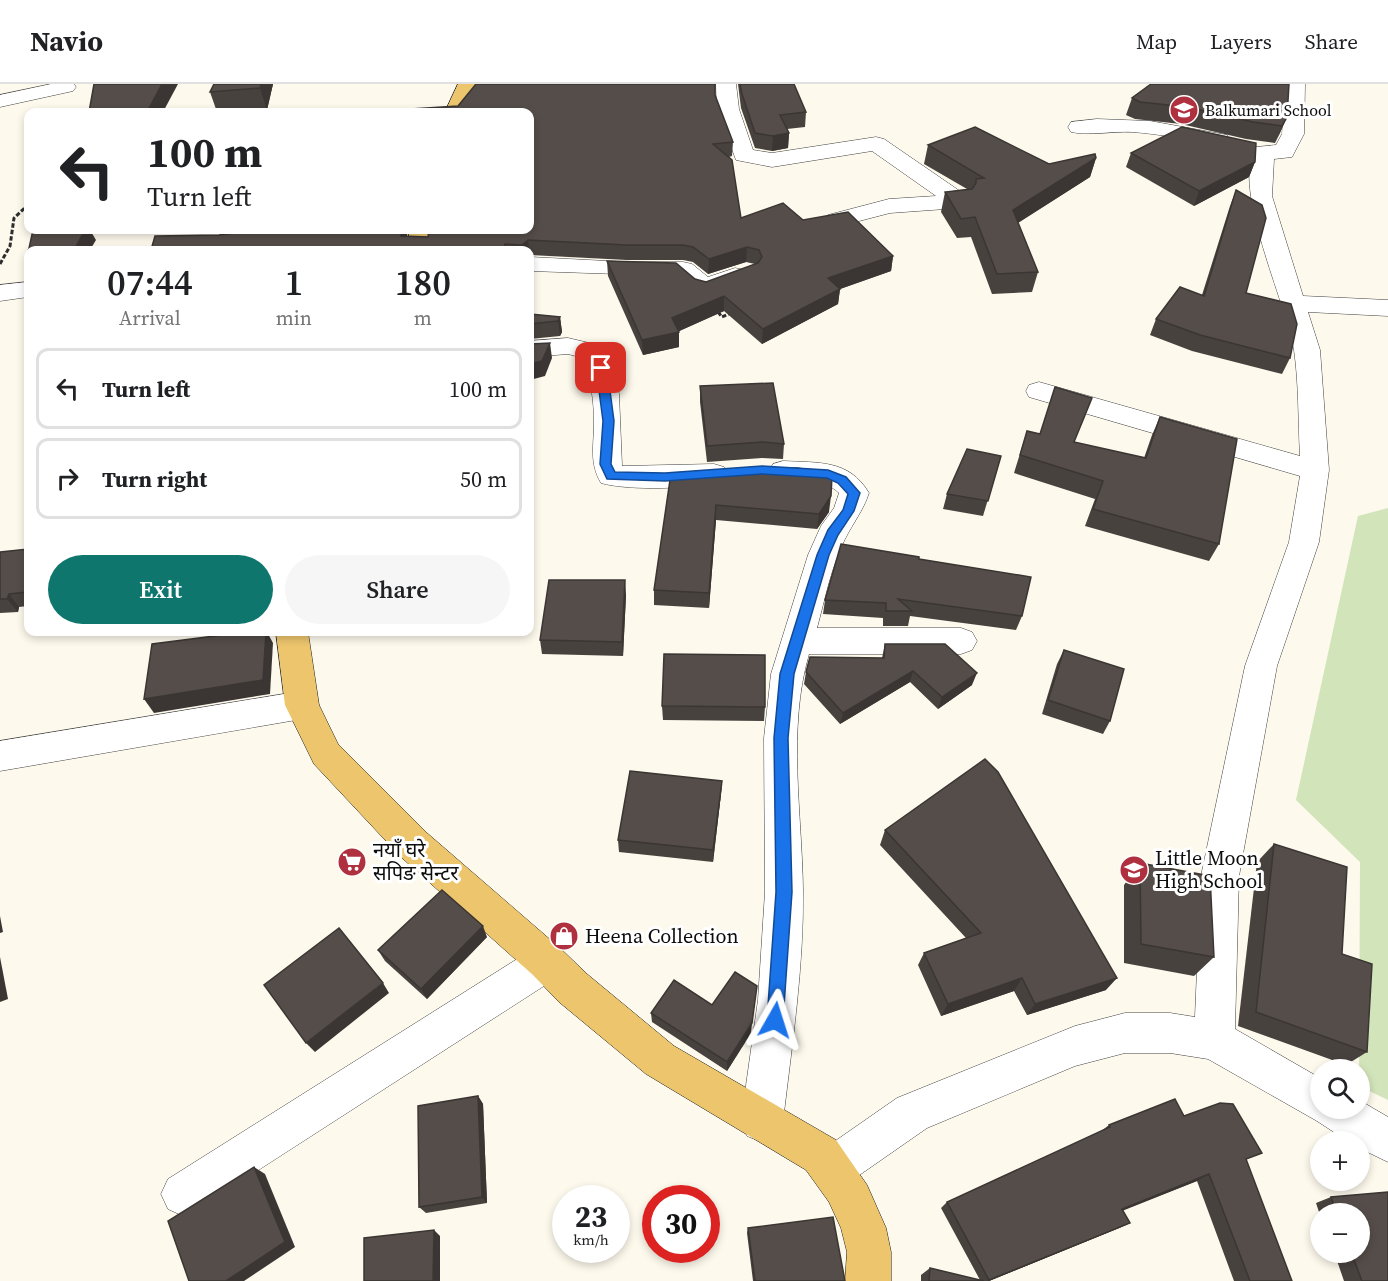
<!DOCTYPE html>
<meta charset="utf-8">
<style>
:root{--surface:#fff;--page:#f6f6f6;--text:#202124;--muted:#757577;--line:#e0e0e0;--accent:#0f766e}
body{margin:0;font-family:"Source Serif 4","Noto Sans Devanagari",serif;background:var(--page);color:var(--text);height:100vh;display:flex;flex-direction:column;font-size:22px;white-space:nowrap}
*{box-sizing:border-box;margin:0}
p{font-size:20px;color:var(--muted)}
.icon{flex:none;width:33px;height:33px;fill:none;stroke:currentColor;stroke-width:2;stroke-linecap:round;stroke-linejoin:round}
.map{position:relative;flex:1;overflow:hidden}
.drawer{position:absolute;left:24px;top:162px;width:510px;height:390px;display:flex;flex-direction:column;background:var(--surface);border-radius:12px;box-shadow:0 3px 9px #0003}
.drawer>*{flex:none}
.top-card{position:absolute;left:24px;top:24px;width:510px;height:126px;border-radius:12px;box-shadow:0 3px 9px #0003;background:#fff;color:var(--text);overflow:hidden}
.buttons{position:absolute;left:1310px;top:975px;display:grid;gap:12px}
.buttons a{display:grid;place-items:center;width:60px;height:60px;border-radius:50%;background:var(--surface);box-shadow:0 3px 9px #0003;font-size:30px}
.speed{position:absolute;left:552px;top:1101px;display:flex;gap:12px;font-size:30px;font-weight:700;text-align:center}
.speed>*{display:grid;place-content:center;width:78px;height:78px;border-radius:50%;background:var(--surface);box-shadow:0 3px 9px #0003;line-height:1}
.speed small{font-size:15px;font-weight:400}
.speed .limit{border:9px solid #d22;background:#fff;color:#111}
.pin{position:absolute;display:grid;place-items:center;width:51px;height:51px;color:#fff;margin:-26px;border-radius:12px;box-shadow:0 3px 9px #0006}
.me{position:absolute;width:66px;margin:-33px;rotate:6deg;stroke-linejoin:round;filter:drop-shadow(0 0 4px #0008)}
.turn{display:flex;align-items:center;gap:21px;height:126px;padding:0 24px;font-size:27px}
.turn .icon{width:78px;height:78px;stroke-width:2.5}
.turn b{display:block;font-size:42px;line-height:51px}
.eta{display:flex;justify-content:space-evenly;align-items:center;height:102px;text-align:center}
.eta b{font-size:36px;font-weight:600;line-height:42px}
.action{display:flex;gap:12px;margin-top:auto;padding:12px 24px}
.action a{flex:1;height:69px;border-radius:36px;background:var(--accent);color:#fff;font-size:24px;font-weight:600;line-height:69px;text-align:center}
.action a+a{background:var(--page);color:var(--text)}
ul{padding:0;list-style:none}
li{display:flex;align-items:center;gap:18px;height:81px;margin:0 12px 9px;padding:0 12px;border:3px solid var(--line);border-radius:12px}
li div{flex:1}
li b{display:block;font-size:22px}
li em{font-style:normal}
header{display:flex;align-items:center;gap:36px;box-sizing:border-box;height:84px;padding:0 30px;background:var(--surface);border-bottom:2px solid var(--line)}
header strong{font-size:28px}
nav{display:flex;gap:33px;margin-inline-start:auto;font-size:21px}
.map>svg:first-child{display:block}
</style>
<header>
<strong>Navio</strong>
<nav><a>Map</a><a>Layers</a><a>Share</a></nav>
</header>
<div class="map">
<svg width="1388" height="1197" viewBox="0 0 1388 1197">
<rect width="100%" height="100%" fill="#fdf9ec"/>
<path fill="#d2e4b9" d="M1388,424V1016L1359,1002L1360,778L1296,716L1358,432Z"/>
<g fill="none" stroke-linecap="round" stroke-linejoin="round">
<g stroke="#3f3f3f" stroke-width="1">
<g id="minor">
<path d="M51,0H74L76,3L73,7L0,23V11Z"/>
<path d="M716,0H736L739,25L753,66L772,69L876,53L884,55L967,112L970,117L967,122L959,124L890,129L836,143L828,141L824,136L828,131L889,115L936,112L872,67L772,83L736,76L717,25Z"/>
<path d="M1285,0H1305L1304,50L1292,73L1274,75L1272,112L1303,212L1388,216V232L1308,228L1320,266L1329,386L1319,458L1277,582L1239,792L1235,945L1320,994V1024H1359V1016L1388,1033V1078L1359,1064V1058H1349L1317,1037L1208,975L1170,969H1125L1075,982L927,1044L848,1099L833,1106L818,1099L811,1084L818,1069L897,1014L1075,942L1125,929H1170L1195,933L1201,792L1245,582L1289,458L1300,392L1029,313L1026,307L1029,301L1039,298L1300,372C1298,337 1299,300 1294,266C1287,221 1230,101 1256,63L1276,61L1282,50Z"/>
<path d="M1097,35L1150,37L1227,51L1230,56L1227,61L1219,62C1190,56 1161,50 1132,48C1112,47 1090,52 1071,48L1068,43L1071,38Z"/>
<path d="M530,173L627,178H683L692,180L708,193L735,184L744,186L747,191L744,196L705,211L696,208L677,192L530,187Z"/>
<path d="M28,198V213L0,217V201Z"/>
<path d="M568,254L602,262L613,284L619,310L622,382L714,380L724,383L728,390L724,397C697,405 628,407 601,399C589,379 594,361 594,339C594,317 591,295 583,274L568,270L530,273V257Z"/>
<path d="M783,377C818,379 849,375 869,409C863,427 853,439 845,455C831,482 825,515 817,544H961L972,548L977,557L972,566L961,570H809C787,645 802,729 803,806C804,883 792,960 783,1037L777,1052L762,1058L747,1052L741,1037L758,916L765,808L764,654L771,590L808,471L821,442L834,424L839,409C822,392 795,401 773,394L769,387L773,380Z"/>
<path d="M302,607L314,611L319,621L314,631L302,635L0,687V657Z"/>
<path d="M547,859L561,865L566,878L561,891L198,1125L183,1132L168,1125L161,1110L168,1095L533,865Z"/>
</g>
</g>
<g stroke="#1d1d1d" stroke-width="1">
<g id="major">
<path d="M458,0H478L465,28H445Z"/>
<path d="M410,146H432L430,166H406Z"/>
<path d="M276,548H308L319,621L338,660L427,749L561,865L587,890L674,962L836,1056L867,1101L886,1144L891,1168V1197H845L847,1168L841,1144L829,1118L806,1086L646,990L559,918L533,891L401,773L314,680L285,621Z"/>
</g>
</g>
<g stroke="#2e2e2e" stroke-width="3" stroke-dasharray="4.5 2" stroke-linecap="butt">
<path d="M0,180L10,162L14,134L28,121"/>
<path d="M718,228L722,233L731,229"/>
</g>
<use href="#minor" fill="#fff" fill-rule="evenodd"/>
<use href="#major" fill="#ecc56d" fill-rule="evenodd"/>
</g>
<g fill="#48423f">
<path d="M214,0H273L267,26L239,28H217L210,8Z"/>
<path d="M738,0H794L806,28L805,43L787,45L789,49L788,64L772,67L755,64L741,24Z"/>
<path d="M715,11L733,58L732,72L729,73L741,134L803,136L893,172L891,187L840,205L838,220L762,260L724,227L679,247V263L643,271L608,192L607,177L695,195L706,198L755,180L746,178L708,190L693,178L683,176H627L530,171V166H151L219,151L256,146H408L407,152L428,153Z"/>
<path d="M1132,14L1287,33L1275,59L1246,55L1181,40L1135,35L1126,31Z"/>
<path d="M928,61L1049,80L1096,74L1090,93L1018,139L1038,188L1032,208L992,210L971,153L957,154L941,128L945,108L967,105L924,80Z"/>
<path d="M1131,69L1255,78L1249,93L1194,122L1126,83Z"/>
<path d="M1236,106L1246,209L1290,274L1282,290L1192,267L1150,251L1156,235L1202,211L1230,122Z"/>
<path d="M530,230L560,233L562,248L560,252L530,255Z"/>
<path d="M700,302L784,360L783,375L762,374L707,378L700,318Z"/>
<path d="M1085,332L1074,358L1144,374L1152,351L1160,333L1219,460L1209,477L1085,442L1095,415L1014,389L1027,347L1039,350Z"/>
<path d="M1001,372L983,432L943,425L947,410Z"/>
<path d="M671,389L829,428L817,445L716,436L709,524L654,521V506Z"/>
<path d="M28,465V522L19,523L18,528L0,529V468Z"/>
<path d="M919,475L1022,532L1016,546L910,532L908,542H883V534L823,530L825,516Z"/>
<path d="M626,511L623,572L542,570L540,556Z"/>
<path d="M885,560L972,601L938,625L910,598L840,640L804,600L806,588L882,574Z"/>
<path d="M1064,566L1110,637L1103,650L1042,630L1057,580Z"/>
<path d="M662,622L765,623L764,637L663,636Z"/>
<path d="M722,697L721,710L713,778L619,768L618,756Z"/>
<path d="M885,746L1106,906L1027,931L1014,907L941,932L918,881L924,869L966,854L880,761Z"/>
<path d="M1274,760L1342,870L1367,968L1346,981L1238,942L1257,778Z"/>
<path d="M1140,779L1214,873L1194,892L1124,879V801Z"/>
<path d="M487,853L427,915L385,877L378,866Z"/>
<path d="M651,929L751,949L727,987L652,938Z"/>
<path d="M478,1012L483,1020L487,1119L426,1129L419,1123Z"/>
<path d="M1184,1032L1246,1077L1292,1197H1234L1197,1097L1123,1126L1130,1139L1119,1144L989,1197H921V1191L930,1184L980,1196L941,1124L947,1118L1100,1048L1109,1041Z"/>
<path d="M1388,1108V1197H1344L1334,1168H1359V1130H1320V1131L1316,1119L1331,1113Z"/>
<path d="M748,1144L845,1197H753L747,1149Z"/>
</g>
<g fill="#3b3633">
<path d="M162,0H178L163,28H147Z"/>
<path d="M261,0H273L267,26L260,4Z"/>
<path d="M1287,33L1280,49L1275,59L1282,42Z"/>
<path d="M789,49L788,64L772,67L773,52Z"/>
<path d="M1096,74L1090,93L1008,145L1013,126Z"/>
<path d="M1255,78L1249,93L1194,122L1199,107Z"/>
<path d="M85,146H90L96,156L90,166H74Z"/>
<path d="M402,146H408L404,166L401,152Z"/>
<path d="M528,156L530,171V166H523L522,161Z"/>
<path d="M747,163L746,178L708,190L709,175Z"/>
<path d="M893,172L891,187L840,205L838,220L762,260L763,245L828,194Z"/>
<path d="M724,212V227L675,249L679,248V263L643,271L642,256L672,234Z"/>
<path d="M560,233L562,248L560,252L558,237Z"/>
<path d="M550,259L552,274L545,292L530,296V280Z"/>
<path d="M831,412L829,428L817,445L819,430Z"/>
<path d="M716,421V436L709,524V509Z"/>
<path d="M625,496L626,511L623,572L622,558Z"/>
<path d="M9,510L19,523L18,528L7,515Z"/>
<path d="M266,548H267L273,559L270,610L154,629L144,615Z"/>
<path d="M913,587L910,598L840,640L843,629Z"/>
<path d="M977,589L972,601L938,625L942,613Z"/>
<path d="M722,697L721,710L713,778V766Z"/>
<path d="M0,832L3,848L0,849Z"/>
<path d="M483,842L487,853L427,915L421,905Z"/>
<path d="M0,873L8,915L0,918Z"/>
<path d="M1022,894L1014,907L941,932L948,920Z"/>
<path d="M1117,894L1106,906L1027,931L1035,920Z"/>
<path d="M383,899L389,909L315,968L306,959Z"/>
<path d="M752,939L751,949L727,987V978Z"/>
<path d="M478,1012L483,1020L487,1119L482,1113Z"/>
<path d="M254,1083L265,1090L295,1163L244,1197H226Z"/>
<path d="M1209,1090L1197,1097L1112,1131L1122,1125Z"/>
<path d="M1130,1139L1119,1144L989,1197H987Z"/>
<path d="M434,1146L440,1152V1197H433Z"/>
</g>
<g fill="#544d49" stroke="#3b3633" stroke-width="1.5">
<path d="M94,0H162L147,28H89Z"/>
<path d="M214,0H261L260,4L210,8Z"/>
<path d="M476,0H715V11L733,58L713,60L732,76L741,134L783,119L803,136L848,128L893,172L828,194L840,205L763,245L724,212L672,234L679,248L642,256L607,177L676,179L695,195L706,198L758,179L762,173L759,166L747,163L709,175L693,163L683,161H626L528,156L522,161L505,160L504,166H151L155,152L219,151L256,146H402L401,152L428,153L429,146H530V28H395V26L458,22Z"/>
<path d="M740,0H794L806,28L780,31L789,49L773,52L755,49L742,10Z"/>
<path d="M1151,0H1289L1287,33L1282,42L1253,38L1187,23L1140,18L1132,14Z"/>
<path d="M975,43L1049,80L1095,70L1096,74L1013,126L1038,188L997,190L975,133L961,135L945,108L972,105L976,99V95L984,94L928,61Z"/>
<path d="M1182,43L1256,59L1255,78L1199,107L1131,69Z"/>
<path d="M1236,106L1262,121L1266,134L1246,209L1291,220L1297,240L1290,274L1200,251L1156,235L1180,203L1204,212Z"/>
<path d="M33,146H85L74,166H28V178H26Z"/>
<path d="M530,230L560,233L558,237L530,240Z"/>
<path d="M550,259L542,277L530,280V260Z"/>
<path d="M773,299L784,360L763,358L707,362L700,302Z"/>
<path d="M1055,303L1092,314L1074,358L1146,374L1160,333L1237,355L1219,460L1093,425L1103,397L1020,371L1027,347L1040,350Z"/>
<path d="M967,365L1001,372L988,417L947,410Z"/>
<path d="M797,384L823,388L832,392L831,412L819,430L716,421L709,509L654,506L671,389Z"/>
<path d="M841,460L919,473V475L1031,493L1022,532L898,515L912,527H886V519L825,516Z"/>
<path d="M28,465V508L9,510L7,515H0V468Z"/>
<path d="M549,496H625L622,558L540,556Z"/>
<path d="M246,548H266L263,596L144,615L152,560Z"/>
<path d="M885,560H945L977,589L942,613L913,587L843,629L806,588L810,573L884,574Z"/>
<path d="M1064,566L1124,585L1110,637L1048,616Z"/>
<path d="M664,570L765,571V623L662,622Z"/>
<path d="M985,675L998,688L1117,894L1035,920L1022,894L948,920L924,869L981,849L885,746Z"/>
<path d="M630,687L722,697L713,766L618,756Z"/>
<path d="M1274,760L1347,783L1342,870L1372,880L1367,968L1256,928Z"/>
<path d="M1140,779L1210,792L1214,873L1141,860Z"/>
<path d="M442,806L483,842L421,905L378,866Z"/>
<path d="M339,844L383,899L306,959L264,901Z"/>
<path d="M735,888L757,902L752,939L727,978L651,929L674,896L712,921Z"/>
<path d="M478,1012L482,1113L419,1123L418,1022Z"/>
<path d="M1175,1015L1184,1032L1220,1019L1233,1020L1262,1069L1246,1075L1292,1197H1250L1209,1090L1122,1125L1130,1139L989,1196L947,1118L1110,1043L1109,1041Z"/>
<path d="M254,1083L285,1158L226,1197H189L168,1137Z"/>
<path d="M1388,1108V1197H1362L1351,1168H1359V1130H1337L1331,1113Z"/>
<path d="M833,1133L845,1197H755L748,1144Z"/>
<path d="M434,1146L433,1197H364V1154Z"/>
<path d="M930,1184L984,1197H929Z"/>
</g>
<path fill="#1a73e8" stroke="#114b97" stroke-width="1.5" d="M601,281L607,284L614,337L611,380L615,388L665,389L762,382L828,386L846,393L860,409L854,427L838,451L829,471L794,590L788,654L792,808L783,936L781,942L775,944L769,942L767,936L776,808L774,654L780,590L817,471L828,446L843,426L848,410L838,399L827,394L762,390L665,397L607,395L600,380L603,337L596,284Z"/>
<defs>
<g id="school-disc" transform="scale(1.5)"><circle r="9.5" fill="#af313f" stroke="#fff"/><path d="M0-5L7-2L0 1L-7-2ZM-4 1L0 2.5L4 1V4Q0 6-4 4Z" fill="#fff"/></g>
<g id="supermarket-disc" transform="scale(1.5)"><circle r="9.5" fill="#af313f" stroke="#fff"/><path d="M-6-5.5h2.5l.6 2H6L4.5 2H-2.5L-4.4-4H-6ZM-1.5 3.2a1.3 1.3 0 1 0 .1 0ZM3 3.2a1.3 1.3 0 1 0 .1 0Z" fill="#fff"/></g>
<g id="shop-disc" transform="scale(1.5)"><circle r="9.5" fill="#af313f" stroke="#fff"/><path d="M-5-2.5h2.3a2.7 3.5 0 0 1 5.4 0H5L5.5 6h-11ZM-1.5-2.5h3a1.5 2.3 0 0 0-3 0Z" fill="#fff"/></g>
</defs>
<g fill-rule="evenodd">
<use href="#school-disc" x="1184" y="26"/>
<use href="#supermarket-disc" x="352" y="778"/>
<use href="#school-disc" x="1134" y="786"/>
<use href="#shop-disc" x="564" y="852"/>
</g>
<g text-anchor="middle" stroke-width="6" stroke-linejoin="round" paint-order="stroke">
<g font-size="16" fill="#0c0c0c" stroke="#fff" text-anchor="start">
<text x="1205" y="32">Balkumari School</text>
</g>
<g font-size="20" fill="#0c0c0c" stroke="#fff" text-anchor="start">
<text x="373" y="773">नयाँ घरे<tspan x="373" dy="23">सपिङ सेन्टर</tspan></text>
<text x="1155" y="781">Little Moon<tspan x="1155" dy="23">High School</tspan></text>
<text x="585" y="859">Heena Collection</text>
</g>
</g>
</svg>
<div class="buttons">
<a><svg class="icon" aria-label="search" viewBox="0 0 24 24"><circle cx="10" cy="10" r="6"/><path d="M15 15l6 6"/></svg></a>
<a>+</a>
<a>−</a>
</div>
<div class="speed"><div>23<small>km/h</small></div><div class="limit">30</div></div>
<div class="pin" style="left:601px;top:284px;background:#d93025"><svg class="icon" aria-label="arrive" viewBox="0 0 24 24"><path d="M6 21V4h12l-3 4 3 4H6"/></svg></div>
<svg class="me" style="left:775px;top:936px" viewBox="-20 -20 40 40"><path d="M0-17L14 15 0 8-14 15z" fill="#1a73e8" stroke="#fff" stroke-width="4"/></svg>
<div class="top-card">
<div class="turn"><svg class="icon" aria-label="left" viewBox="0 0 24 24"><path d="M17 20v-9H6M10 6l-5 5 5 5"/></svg><div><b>100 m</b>Turn left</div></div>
</div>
<section class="drawer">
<div class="eta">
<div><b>07:44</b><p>Arrival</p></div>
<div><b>1</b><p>min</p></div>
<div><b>180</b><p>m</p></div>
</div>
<ul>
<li><svg class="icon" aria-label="left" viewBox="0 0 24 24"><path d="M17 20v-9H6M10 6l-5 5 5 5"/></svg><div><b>Turn left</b></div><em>100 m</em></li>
<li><svg class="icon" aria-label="right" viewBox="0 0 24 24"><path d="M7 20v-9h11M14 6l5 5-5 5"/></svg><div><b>Turn right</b></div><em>50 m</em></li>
</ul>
<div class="action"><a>Exit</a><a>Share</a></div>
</section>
</div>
